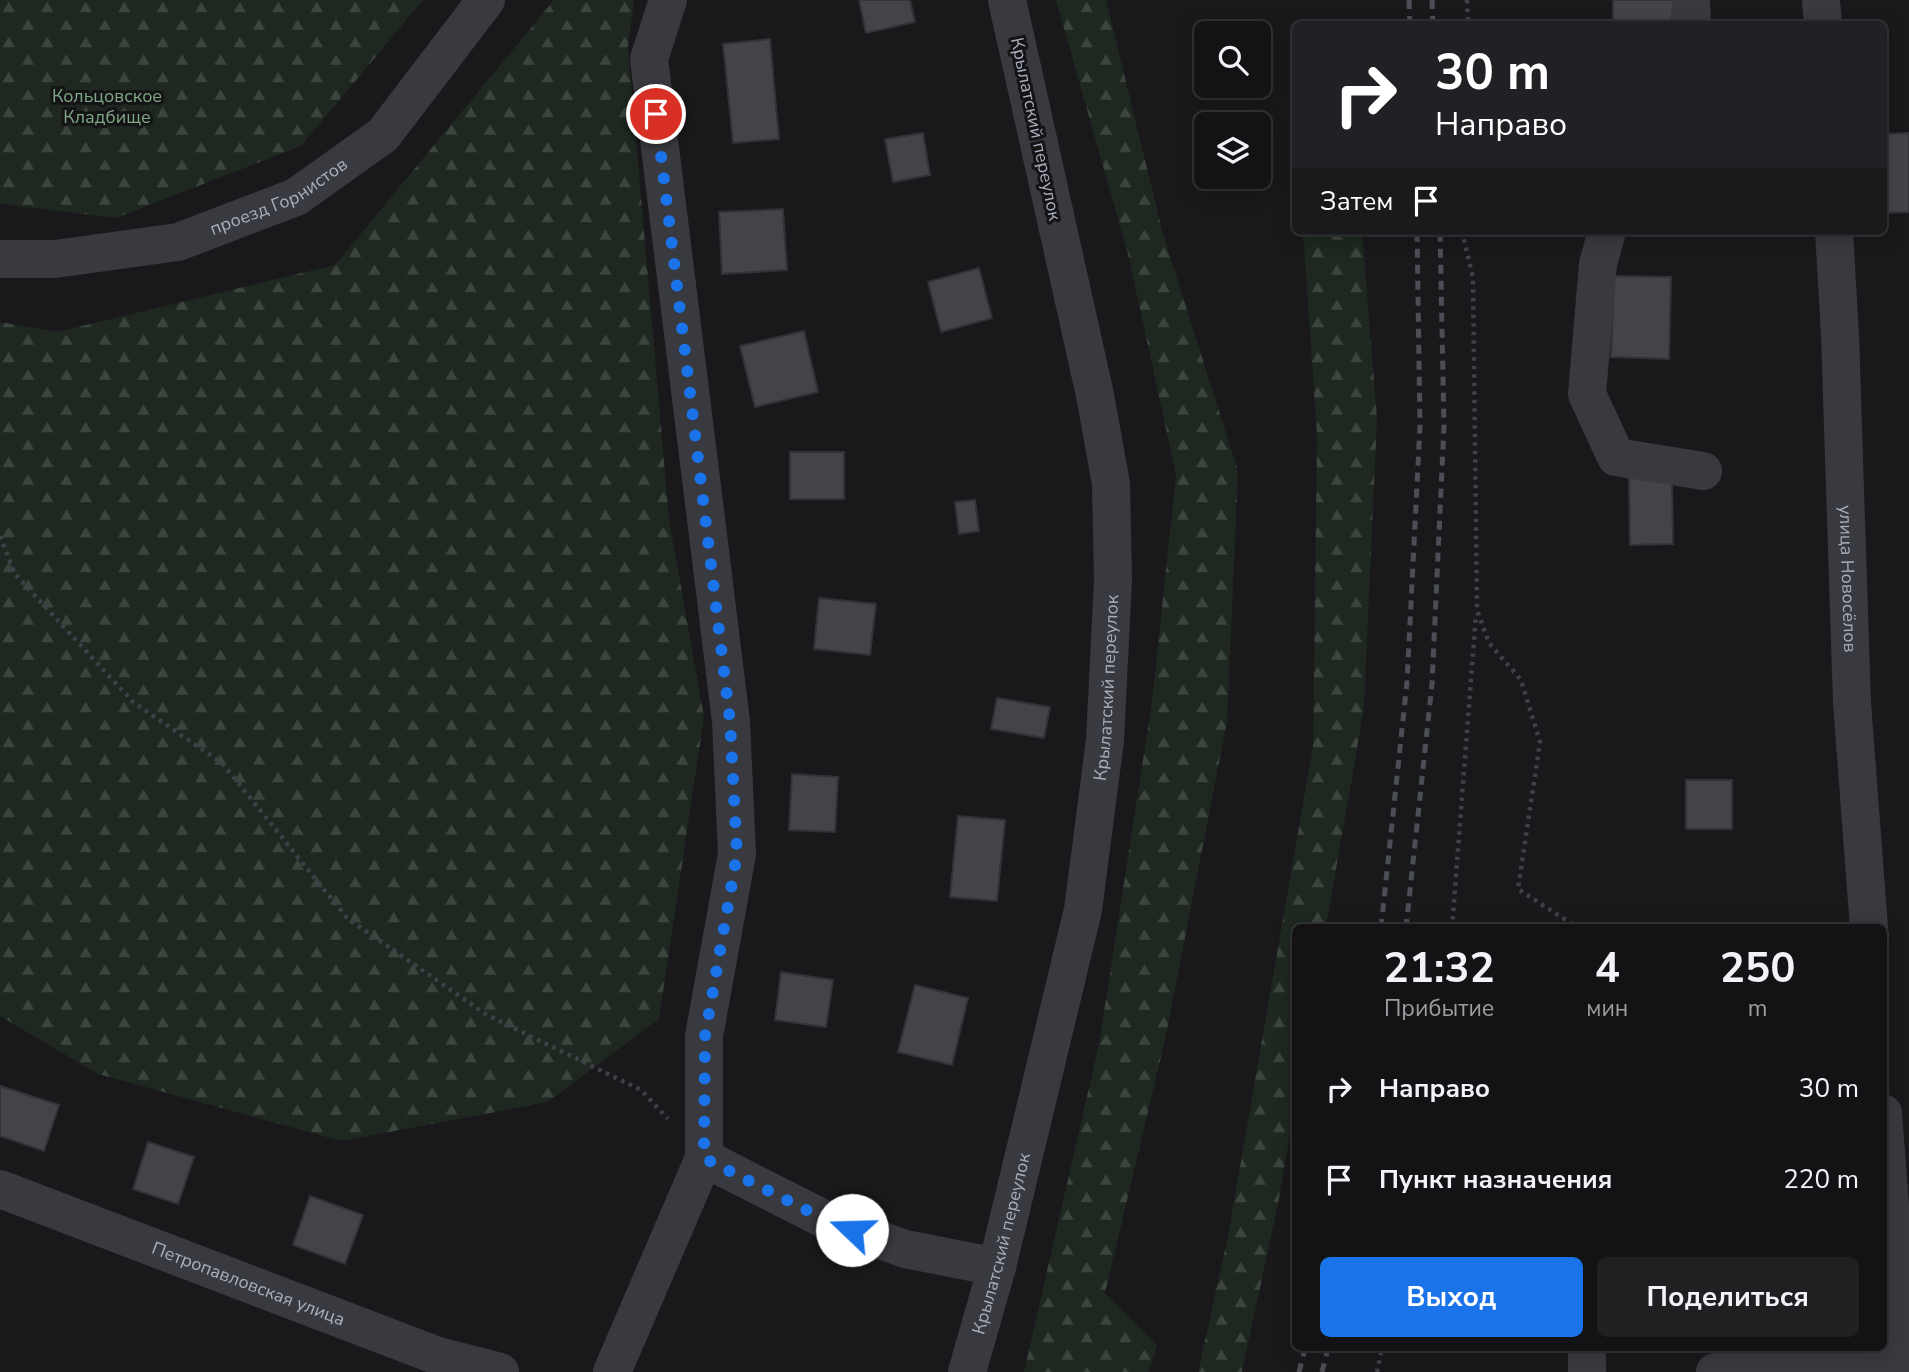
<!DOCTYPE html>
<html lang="ru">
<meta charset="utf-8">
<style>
:root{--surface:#131214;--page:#202022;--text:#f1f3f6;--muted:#9d9ea0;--line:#323234;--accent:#1a73e8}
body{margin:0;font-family:"Nunito Sans",sans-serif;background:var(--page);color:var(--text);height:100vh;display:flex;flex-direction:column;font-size:26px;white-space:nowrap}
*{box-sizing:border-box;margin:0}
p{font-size:23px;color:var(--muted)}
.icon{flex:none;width:38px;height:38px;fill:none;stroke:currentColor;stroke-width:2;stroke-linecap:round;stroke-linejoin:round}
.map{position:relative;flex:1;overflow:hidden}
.side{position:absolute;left:1292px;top:924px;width:595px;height:427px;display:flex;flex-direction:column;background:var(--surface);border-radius:10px;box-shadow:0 4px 18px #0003,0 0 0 2px var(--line)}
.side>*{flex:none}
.banner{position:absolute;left:1292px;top:21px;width:595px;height:214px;border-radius:10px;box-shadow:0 4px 18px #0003,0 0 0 2px var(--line);background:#202124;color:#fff;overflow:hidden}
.buttons{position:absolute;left:1194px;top:21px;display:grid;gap:14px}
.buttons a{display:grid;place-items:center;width:77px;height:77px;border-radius:10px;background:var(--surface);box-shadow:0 4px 18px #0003,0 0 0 2px var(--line);font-size:35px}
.pin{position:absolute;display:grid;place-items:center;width:60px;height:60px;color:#fff;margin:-30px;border:4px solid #fff;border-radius:50%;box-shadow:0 2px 7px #0007}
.me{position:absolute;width:77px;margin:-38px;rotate:291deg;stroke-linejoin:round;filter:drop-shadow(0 0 5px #0008)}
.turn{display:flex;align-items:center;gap:24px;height:147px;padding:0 28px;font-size:32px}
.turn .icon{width:91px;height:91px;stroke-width:2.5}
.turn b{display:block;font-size:49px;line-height:60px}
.then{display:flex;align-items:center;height:66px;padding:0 28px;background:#0003;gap:14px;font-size:26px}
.eta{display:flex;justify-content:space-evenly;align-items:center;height:119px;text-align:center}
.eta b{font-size:42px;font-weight:700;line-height:49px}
.cta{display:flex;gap:14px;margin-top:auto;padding:14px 28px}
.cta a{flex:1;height:80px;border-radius:10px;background:var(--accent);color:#fff;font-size:28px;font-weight:700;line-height:80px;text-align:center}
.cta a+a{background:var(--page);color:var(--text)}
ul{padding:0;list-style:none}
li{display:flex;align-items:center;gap:21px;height:91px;padding:0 28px}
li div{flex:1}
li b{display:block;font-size:26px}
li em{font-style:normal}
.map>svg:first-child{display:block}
</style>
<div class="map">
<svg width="1909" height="1372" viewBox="0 0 1909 1372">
<defs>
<pattern id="forest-firs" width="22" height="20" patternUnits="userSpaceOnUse" patternTransform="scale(1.75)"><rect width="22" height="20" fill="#1e2720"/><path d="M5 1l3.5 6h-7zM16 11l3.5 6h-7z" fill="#3c443e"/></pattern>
</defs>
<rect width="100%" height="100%" fill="#19181b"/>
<g fill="url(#forest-firs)">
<path d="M0,0H423L301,146L116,218L0,204Z"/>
<path d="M554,0H634L628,47L669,519L704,717L659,1019L548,1102L341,1141L98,1074L0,1016V322L57,332L335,265Z"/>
<path d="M1056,0H1106L1163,234L1238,471L1227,722L1165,1040L1105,1293L1157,1345L1149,1372H1024L1099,1044L1152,702L1176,475L1128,254Z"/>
<path d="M1303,231H1362L1377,419L1364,708L1326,927L1295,928V1105L1278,1204L1242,1372H1198L1228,1236L1313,746L1317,435Z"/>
</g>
<g fill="#434348" stroke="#333237" stroke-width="2">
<path d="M859,0H910L915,22L866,33Z"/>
<path d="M1613,0H1673L1672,24H1613Z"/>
<path d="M770,39L779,139L733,143L723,44Z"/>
<path d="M923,133L930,175L893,182L885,139Z"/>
<path d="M1909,133V212L1883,213V134Z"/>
<path d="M783,209L787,270L722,274L719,212Z"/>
<path d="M979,268L992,318L941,332L928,282Z"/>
<path d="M1614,276L1671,277L1669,359L1611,357Z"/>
<path d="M804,331L818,392L755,407L740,346Z"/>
<rect x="790" y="452" width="54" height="47"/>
<path d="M1629,477H1672L1673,544L1630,545Z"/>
<path d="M975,500L979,531L959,534L955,502Z"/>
<path d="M819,598L876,604L870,655L814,649Z"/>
<path d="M997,698L1050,707L1044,738L991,729Z"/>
<path d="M792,774L838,777L835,832L789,830Z"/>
<rect x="1686" y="780" width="46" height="49"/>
<path d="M958,816L1005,820L997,901L950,897Z"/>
<path d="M781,972L833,980L826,1027L775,1020Z"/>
<path d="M915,985L968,998L952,1065L898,1052Z"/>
<path d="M0,1086L59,1105L44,1151L0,1136Z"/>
<path d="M148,1142L194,1157L178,1204L133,1189Z"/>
<path d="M310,1196L363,1215L345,1264L293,1245Z"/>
</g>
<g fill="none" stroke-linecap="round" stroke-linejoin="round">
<g stroke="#3f4148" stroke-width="4.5" stroke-dasharray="3.5 5" stroke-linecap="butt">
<path d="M1467,0L1468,24"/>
<path d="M1462,231L1473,278L1477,610L1489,643L1521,680L1540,742L1518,889L1578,928"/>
<path d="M0,536L15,574L133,702L222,763L347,918L487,1015L641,1090L668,1119"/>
<path d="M1452,928L1476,614"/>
<path d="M1377,1372L1382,1348"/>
</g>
<g stroke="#393a40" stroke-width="38">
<path d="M668,0L649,59L731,721L737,854L704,1036V1158"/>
<path d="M1691,0L1692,24"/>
<path d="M1821,0L1823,24"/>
<path d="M1607,231L1598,264L1587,394L1616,457L1703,471"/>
<path id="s1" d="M1834,231L1840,335L1852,703L1869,928"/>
<path id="s2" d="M0,259H55L178,242L296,197L383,135L486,0"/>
<path d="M1883,1113L1902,1365L1898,1372"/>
<path id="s3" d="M0,1189L438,1356L500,1372"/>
<path d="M1587,1348V1372"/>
<path d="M612,1372L704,1158L826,1220L905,1249L997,1267"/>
<path id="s4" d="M967,1372L997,1267L1083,910L1105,740L1113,580L1111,484L1095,395L1007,0"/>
<path d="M1715,1372L1909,1365"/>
</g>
<g stroke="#4c4e56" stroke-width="5" stroke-dasharray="9 7" stroke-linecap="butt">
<path d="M1409,0L1410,24"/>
<path d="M1432,0L1433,24"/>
<path d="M1381,928L1407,682L1420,426L1417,231"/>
<path d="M1406,928L1432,684L1444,426L1440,231"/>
<path d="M1299,1372L1305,1348"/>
<path d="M1322,1372L1328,1348"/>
</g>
</g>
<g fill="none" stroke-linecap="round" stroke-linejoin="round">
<path stroke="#1a73e8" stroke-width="12" stroke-dasharray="0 21.6" d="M656,114L730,721L737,854L705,1036L704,1158L826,1220L852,1230"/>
</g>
<g text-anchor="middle" stroke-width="6" stroke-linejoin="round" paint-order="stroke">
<g font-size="18" fill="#7fa884" stroke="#141316">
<text x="107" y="102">Кольцовское<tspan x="107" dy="21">Кладбище</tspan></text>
</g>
<g font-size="18" fill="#aaaebc" stroke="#141316">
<text transform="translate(1036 129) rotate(78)" y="6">Крылатский переулок</text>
<text dy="6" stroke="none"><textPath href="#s2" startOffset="290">проезд Горнистов</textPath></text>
<text dy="6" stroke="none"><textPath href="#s1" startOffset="348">улица Новосёлов</textPath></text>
<text dy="6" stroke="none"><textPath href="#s4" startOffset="700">Крылатский переулок</textPath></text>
<text dy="6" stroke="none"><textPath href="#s4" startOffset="133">Крылатский переулок</textPath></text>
<text dy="6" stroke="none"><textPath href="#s3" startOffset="266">Петропавловская улица</textPath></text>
</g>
</g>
</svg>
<div class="buttons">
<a><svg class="icon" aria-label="search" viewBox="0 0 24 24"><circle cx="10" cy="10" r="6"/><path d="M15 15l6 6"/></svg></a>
<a><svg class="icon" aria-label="layers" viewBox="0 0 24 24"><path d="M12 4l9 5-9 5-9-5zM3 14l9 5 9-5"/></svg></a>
</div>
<div class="pin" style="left:656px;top:114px;background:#d93025"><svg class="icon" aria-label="arrive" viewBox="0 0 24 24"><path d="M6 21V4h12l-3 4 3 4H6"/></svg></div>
<svg class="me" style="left:852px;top:1230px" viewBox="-20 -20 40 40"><circle r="19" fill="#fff"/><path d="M0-13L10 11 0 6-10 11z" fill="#1a73e8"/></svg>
<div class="banner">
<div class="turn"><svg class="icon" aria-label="right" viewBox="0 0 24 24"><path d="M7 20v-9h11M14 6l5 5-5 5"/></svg><div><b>30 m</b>Направо</div></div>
<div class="then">Затем<svg class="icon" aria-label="arrive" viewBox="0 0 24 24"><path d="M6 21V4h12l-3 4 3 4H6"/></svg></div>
</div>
<section class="side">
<div class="eta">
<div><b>21:32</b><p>Прибытие</p></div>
<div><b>4</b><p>мин</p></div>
<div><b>250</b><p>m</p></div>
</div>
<ul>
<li><svg class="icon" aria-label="right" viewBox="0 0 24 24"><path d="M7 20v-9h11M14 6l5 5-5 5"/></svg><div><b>Направо</b></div><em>30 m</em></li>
<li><svg class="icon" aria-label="arrive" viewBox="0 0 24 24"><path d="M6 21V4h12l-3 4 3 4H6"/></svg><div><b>Пункт назначения</b></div><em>220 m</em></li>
</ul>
<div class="cta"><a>Выход</a><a>Поделиться</a></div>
</section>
</div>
